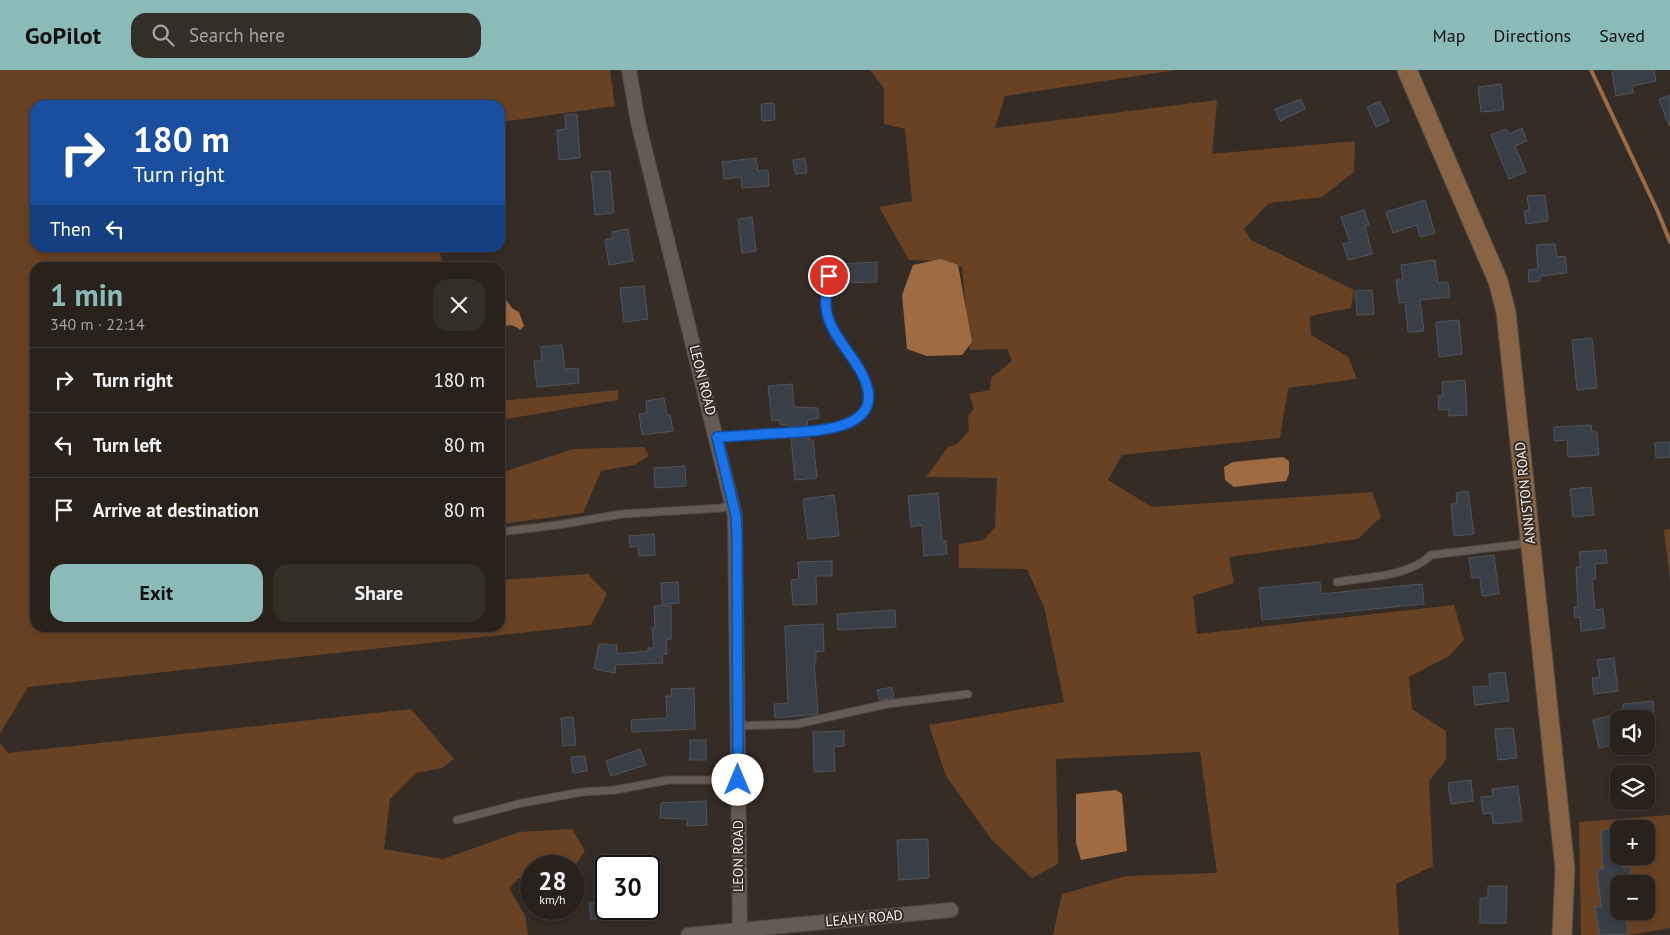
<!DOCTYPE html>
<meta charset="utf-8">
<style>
:root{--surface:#28211c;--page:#342e29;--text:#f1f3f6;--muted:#a5a3a3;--line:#443e3b;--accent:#8bbbb9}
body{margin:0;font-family:"PT Sans",sans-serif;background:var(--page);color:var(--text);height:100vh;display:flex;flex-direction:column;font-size:19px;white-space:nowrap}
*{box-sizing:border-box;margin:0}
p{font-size:16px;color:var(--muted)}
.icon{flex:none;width:28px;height:28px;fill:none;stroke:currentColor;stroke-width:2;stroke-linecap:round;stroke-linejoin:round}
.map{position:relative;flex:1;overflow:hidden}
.sheet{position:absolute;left:30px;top:192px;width:475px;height:370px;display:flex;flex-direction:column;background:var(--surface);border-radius:15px;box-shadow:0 2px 8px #0003,0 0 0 1px var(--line)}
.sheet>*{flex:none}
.guide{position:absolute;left:30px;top:30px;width:475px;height:152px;border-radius:15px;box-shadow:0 2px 8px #0003,0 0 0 1px var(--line);background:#1a4fa0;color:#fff;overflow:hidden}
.fabs{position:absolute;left:1610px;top:640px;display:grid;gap:10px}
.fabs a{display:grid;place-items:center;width:45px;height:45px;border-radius:10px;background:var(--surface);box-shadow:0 2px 8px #0003,0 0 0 1px var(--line);font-size:25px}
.speed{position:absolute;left:520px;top:785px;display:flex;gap:10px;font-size:25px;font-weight:700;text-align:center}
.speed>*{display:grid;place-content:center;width:65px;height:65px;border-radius:50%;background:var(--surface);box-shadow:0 2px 8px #0003,0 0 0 1px var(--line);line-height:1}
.speed small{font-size:12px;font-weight:400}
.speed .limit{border:2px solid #111;border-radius:8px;background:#fff;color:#111}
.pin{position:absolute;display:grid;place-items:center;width:42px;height:42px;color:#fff;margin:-21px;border:2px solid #fff;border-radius:50%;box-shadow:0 1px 5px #0007}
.me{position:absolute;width:55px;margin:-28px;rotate:0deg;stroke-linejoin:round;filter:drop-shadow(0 0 4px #0008)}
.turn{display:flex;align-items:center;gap:18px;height:105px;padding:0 20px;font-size:22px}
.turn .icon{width:65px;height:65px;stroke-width:2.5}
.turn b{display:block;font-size:35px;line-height:42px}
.then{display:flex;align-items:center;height:48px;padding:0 20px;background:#0003;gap:10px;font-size:19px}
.round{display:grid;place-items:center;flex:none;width:52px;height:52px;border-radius:15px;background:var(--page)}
.head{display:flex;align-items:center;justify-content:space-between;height:85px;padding:0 20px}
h1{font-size:30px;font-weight:700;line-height:38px;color:var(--accent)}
.button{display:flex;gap:10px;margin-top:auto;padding:10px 20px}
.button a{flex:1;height:58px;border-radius:15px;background:var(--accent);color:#111;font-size:20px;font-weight:700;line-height:58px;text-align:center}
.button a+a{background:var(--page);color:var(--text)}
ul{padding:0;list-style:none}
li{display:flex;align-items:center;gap:15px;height:65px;padding:0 20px;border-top:1px solid var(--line)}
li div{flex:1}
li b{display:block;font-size:19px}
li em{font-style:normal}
header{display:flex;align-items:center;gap:30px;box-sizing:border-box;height:70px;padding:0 25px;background:var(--accent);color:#111}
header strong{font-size:24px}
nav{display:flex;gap:28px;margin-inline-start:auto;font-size:18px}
.search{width:350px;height:45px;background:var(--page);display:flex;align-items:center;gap:12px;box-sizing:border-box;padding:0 18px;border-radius:15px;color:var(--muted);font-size:19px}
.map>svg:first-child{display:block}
</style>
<header>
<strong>GoPilot</strong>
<div class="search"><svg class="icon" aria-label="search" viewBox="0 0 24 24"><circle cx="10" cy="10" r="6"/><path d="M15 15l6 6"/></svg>Search here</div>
<nav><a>Map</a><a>Directions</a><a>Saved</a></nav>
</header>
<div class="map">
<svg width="1670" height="865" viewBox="0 0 1670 865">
<rect width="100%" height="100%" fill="#352c26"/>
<g fill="#694224" fill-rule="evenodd">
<path d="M0,0H610L615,36L500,52V35H35V178H439L443,197L35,198V558H500V510L588,504L607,524L591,555L28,617L0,664Z"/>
<path d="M870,0H1176L1005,26L995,58L1217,30L1212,84L1355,71L1354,102L1322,127L1269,133L1244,159L1251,170L1354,220L1351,238L1310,246L1311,265L1348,287L1357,309L1288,318L1280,368L1122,385L1108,410L1152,437L1372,422L1381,447L1358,469L1229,487L1234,513L1193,526L1197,564L1454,535L1464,570L1449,586L1409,607L1412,639L1446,661V690L1429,711L1433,796L1396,814L1399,865H1053L1062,824L1126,806L1217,803L1200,682L1056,689L1058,794L1032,808L991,769L946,706L929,655L1064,632L1044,537L1027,499L959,498V474L984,470L995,457L997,408L926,407L948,377L957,374L969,361L968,346L974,339L969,324L990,320L991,308L1012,291L1007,279L970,280L962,197L938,191L909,190L879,137L912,131L905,59L884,54V18Z"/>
<path d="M618,320V330L500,350V331Z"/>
<path d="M644,377L649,386L634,395L601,401L583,443L500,454V403L573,379Z"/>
<path d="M1670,459V511L1664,460Z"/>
<path d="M411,639L454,689L442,698L416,703L390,729L384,779L443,789L519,762L572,759L585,781L574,797L531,796V807L518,809L509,818L525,845L528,865H0V673L8,683Z"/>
<path d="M1670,745V858L1629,865H1581L1579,752ZM1619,759H1646V786H1619ZM1619,814H1646V841H1619Z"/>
</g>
<g fill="#9e6b43">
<path d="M941,189L958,195L972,272L962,285L927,286L907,279L902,225L913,195Z"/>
<path d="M500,222L513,239L519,242L524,256L520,260C513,254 508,254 500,259Z"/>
<path d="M1283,387L1289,391V404L1286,411L1234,417L1225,410L1224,397L1233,392Z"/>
<path d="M1116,720L1122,724L1127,781L1081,790L1076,773V724Z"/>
</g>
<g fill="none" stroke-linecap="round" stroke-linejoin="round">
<path stroke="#9e6b43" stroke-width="4" d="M1591,0L1658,142L1670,172"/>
</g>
<g fill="#393f47" stroke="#50555e">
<path d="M1616,0H1654L1656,11L1632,16L1633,23L1616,26L1612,2Z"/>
<path d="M1501,14L1504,40L1481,42L1478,17Z"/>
<path d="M1670,25V56H1669L1659,29Z"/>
<path d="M1301,29L1305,39L1280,51L1275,39Z"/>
<path d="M1380,31L1389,51L1376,57L1367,37Z"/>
<path d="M774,33L775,50L762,51L761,34Z"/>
<path d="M577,44L580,88L559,90L557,60L566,59L565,45Z"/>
<path d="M1522,58L1527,71L1515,76L1526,102L1509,109L1491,65L1506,59L1509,64Z"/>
<path d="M756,88L758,101L768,100L769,116L742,118L741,107L724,109L722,92Z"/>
<path d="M805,88L807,103L795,104L793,90Z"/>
<path d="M610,101L614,143L595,145L591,102Z"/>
<path d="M1545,125L1548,151L1526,154L1524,141L1529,140L1527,126Z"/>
<path d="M1425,130L1435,163L1420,167L1417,155L1393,163L1386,142Z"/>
<path d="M1364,140L1369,155L1365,156L1372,184L1348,190L1343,174L1350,172L1341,147Z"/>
<path d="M752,147L756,181L742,183L738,149Z"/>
<path d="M628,159L633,191L609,195L605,170L613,168L612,162Z"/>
<path d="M1555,174L1557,187L1565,186L1567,203L1540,206V211L1529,212L1528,200L1538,199L1536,175Z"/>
<path d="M1435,190L1438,213L1448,212L1450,227L1420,230L1424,261L1408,262L1405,232L1399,233L1396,210H1403L1401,195Z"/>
<path d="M877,192V212L839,213L838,194Z"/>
<path d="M644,216L648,249L624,252L620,218Z"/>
<path d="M1372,220L1374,244L1357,245L1355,221Z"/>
<path d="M1459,250L1462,284L1439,287L1436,252Z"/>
<path d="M1592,268L1597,318L1577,320L1572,270Z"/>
<path d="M562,275L565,299L578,298L579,313L537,317L534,291H542L541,277Z"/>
<path d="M1465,310L1467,345L1449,346V339L1439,340L1438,326H1443L1442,312Z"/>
<path d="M792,314L794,337L818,338L819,348L807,350L808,356L790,357V355H780V350L772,351L768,316Z"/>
<path d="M664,328L667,345H670L673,361L642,365L639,344L647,343L646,331Z"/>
<path d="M1591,355L1592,362H1597L1599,385L1568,387L1567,370L1554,371V357Z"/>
<path d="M809,367V370H813L817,408L795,410L791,368Z"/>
<path d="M1670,372V387L1656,388L1655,373Z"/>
<path d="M685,396L686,416L655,418L654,398Z"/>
<path d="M1591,417L1594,445L1573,447L1570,419Z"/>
<path d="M1468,421L1474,464L1454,466L1451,434H1457L1456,423Z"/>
<path d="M938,423L942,471H946L947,484L924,486L922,455L911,457L908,426Z"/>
<path d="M834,425L839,466L808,469L803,429Z"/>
<path d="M654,464L655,485L639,486L638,476L630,477L629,466Z"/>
<path d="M1606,480L1607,493L1595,494L1596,509H1592L1595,540L1603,539L1605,558L1581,561L1580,547L1575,548L1574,537H1578L1576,497H1581L1579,482Z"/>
<path d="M1494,485L1499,524L1482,526L1480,507L1472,508L1469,488Z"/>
<path d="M832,491V506H816L817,534L793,535L791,510L799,509L798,492Z"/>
<path d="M678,512L679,533L662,534L661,513Z"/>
<path d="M1320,512L1321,524L1422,514L1424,534L1262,550L1259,518Z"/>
<path d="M671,535V569L666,570L667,584L662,585L663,593L616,595L615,603L594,599L599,574L617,575V584L648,581V578H654L652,558H655L654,536Z"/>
<path d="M895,540L896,557L838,560L837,544Z"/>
<path d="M823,554L824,581L816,582V592H814L818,644L775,648L774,634L788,633L785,556Z"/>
<path d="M1614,588L1618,621L1594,624L1592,608H1600L1597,590Z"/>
<path d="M1505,602L1509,631L1475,635L1473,617L1490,616L1489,604Z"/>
<path d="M892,617L894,628L879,630L877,620Z"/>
<path d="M694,618L695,659L632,662L631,650L667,648L666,626H672L671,619Z"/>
<path d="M1653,631L1654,642L1624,645L1623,634Z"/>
<path d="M1609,646L1616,674L1599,678L1593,650Z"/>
<path d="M573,647L576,675L563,676L561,648Z"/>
<path d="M1513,658L1517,688L1498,690L1495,659Z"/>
<path d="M844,661V676L834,677L835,701L814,702L813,662Z"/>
<rect x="690" y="670" width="16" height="20"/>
<path d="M640,679L646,695L611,706L606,691Z"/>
<path d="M585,686L587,701L573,703L571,687Z"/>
<path d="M1471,710L1473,731L1451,734L1448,713Z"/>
<path d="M1518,716L1522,751L1493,754L1492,743L1483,744L1481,727L1493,726L1492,719Z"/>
<path d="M706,731L707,755L687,756V749L660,748L661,733Z"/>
<path d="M1619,759V786H1623V798L1630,797L1631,814H1619V841H1625L1628,864L1600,865L1595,837L1601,836L1597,800H1603L1601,760Z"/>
<path d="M928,769L929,808L899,810L897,770Z"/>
<path d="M1488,816H1507L1506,853H1480V828H1488Z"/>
<path d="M604,831L606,848L591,849L589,833Z"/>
</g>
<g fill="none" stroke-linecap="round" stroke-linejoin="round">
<g stroke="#514a45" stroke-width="9">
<g id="lane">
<path d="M717,367C739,366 761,364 782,363C818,361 891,360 862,304C852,283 828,262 826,237C825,228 828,216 829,206"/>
<path d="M500,462L557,455L622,444L722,438L732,434"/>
<path d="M1337,512C1366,507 1409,507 1431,485L1530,473"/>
<path d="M738,656L797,654L887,634L968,624"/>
<path d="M457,750L522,733L582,722L615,720L668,710H738"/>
</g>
</g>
<g stroke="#514a45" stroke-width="16">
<g id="street">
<path d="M629,0L638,52L735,446L740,865"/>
<path d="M688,865L951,840"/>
</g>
</g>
<g stroke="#514a45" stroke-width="21">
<path id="secondary" d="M1407,0L1498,211L1506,242L1565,799L1562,865"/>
</g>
<use href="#lane" stroke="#655b55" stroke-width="7"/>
<use href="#street" stroke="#655b55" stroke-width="14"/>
<use href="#secondary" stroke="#886444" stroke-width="19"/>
</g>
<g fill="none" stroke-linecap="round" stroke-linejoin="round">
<g stroke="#114b97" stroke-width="12">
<path id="route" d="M738,710L737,466L736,446L717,367C739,366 761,364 782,363C818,361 891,360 862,304C852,283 828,262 826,237C825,228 828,216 829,206"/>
</g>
<use href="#route" stroke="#1a73e8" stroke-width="9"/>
</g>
<g text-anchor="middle" stroke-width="4" stroke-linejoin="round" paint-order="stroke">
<g font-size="14" fill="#f7f2ee" stroke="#352c26">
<text transform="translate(703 310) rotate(76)" y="5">LEON ROAD</text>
<text transform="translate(1525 423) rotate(-96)" y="5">ANNISTON ROAD</text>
<text transform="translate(738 786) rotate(-90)" y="5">LEON ROAD</text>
<text transform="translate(864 848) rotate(-5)" y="5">LEAHY ROAD</text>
</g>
</g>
</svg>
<div class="fabs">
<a><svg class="icon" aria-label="sound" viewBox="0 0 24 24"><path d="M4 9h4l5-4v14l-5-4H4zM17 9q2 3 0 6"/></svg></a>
<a><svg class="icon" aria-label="layers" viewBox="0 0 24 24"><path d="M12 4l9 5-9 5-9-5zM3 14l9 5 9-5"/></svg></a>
<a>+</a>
<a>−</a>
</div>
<div class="speed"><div>28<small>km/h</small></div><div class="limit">30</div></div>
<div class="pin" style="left:829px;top:206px;background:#d93025"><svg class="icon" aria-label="arrive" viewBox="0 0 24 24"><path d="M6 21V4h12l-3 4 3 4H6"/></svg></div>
<svg class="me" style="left:738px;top:710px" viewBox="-20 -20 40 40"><circle r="19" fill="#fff"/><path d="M0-13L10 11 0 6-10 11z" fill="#1a73e8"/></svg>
<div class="guide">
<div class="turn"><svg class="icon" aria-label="right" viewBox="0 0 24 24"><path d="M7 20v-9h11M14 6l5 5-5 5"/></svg><div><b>180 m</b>Turn right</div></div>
<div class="then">Then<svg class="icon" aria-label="left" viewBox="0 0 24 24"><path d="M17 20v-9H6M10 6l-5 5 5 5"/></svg></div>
</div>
<section class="sheet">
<div class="head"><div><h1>1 min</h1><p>340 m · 22:14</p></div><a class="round"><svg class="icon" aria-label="close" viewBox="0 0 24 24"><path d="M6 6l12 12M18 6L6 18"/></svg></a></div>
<ul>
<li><svg class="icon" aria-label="right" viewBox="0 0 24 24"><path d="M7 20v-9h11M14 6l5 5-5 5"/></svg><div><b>Turn right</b></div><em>180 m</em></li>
<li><svg class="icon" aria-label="left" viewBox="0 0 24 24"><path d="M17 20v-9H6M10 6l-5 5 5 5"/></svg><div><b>Turn left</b></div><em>80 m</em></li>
<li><svg class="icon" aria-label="arrive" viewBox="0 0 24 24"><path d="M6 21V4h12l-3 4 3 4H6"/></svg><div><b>Arrive at destination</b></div><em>80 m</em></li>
</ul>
<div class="button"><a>Exit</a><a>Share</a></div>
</section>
</div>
